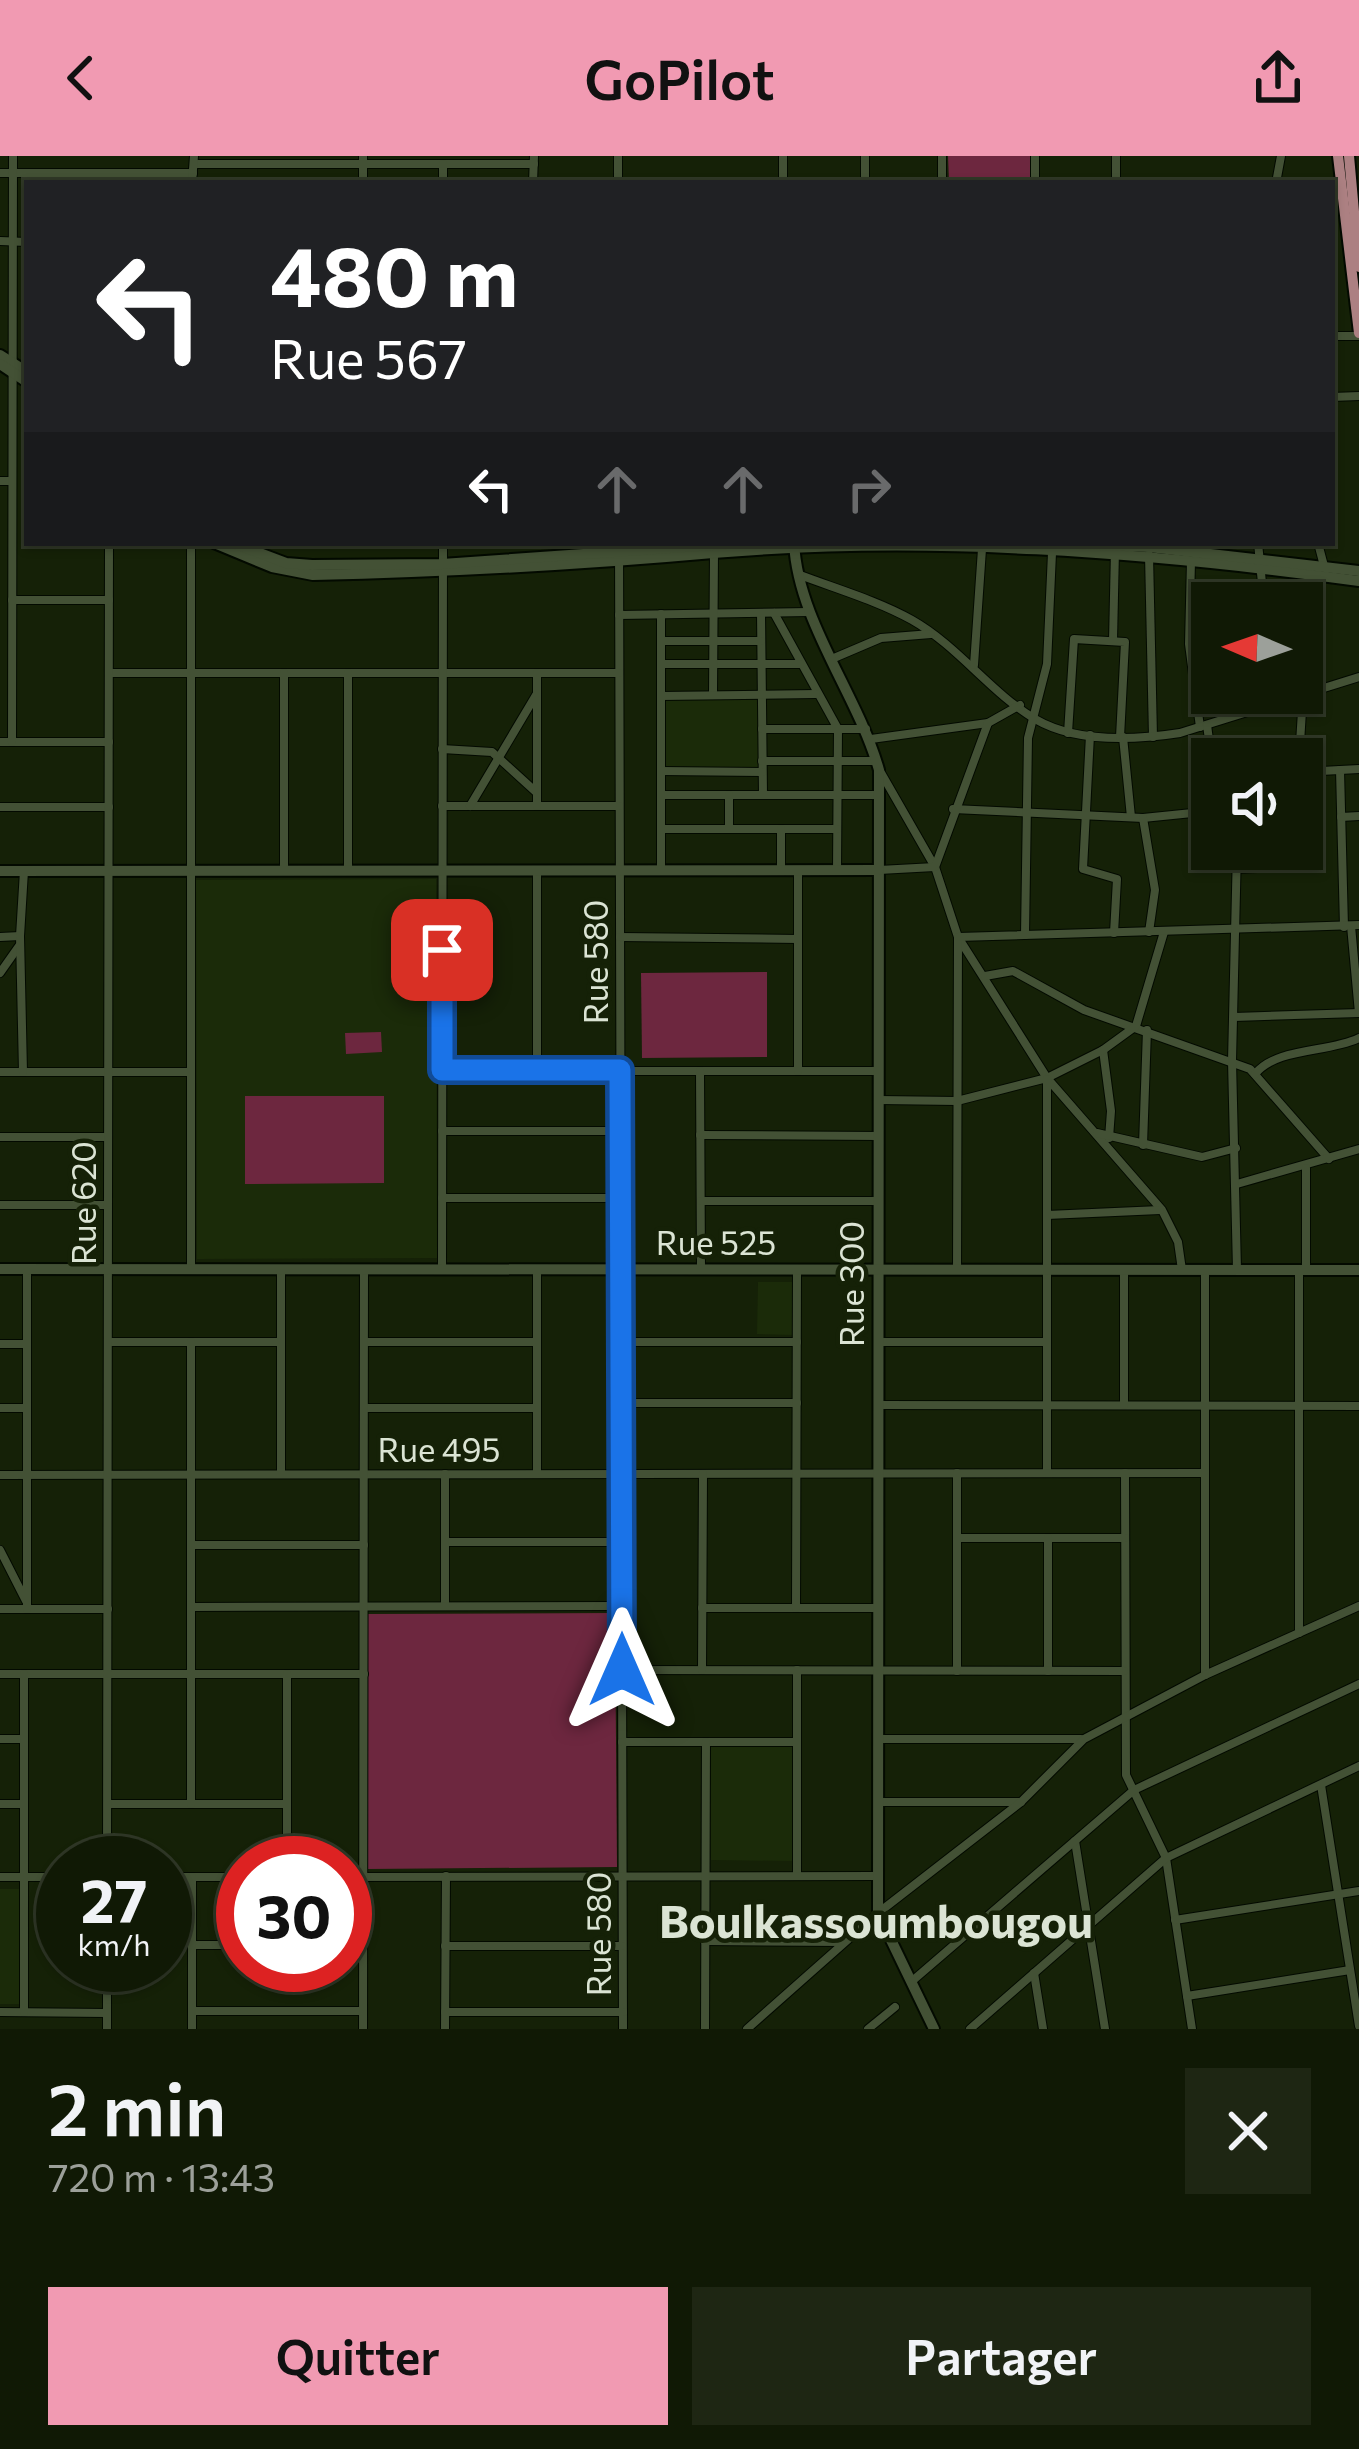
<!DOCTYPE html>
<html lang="fr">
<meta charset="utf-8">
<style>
:root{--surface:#101905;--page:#1e2613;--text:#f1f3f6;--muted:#9ca09a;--line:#303827;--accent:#f19ab2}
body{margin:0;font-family:Commissioner,sans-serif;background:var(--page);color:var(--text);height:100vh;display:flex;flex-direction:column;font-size:45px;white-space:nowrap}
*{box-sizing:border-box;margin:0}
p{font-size:39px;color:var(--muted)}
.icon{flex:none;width:66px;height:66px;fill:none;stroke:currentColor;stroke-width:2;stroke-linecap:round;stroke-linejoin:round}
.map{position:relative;height:1873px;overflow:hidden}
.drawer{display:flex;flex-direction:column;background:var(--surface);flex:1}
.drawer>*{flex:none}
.hud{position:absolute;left:24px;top:24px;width:1311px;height:366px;border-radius:0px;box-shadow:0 3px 9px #0004,0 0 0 3px var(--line);background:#202124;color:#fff;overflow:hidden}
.needle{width:78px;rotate:272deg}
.tools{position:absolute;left:1191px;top:426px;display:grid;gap:24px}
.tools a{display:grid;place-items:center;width:132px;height:132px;border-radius:0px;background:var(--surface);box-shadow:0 3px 9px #0004,0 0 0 3px var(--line);font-size:60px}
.speed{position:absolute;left:36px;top:1680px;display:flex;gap:24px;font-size:60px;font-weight:700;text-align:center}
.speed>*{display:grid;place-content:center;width:156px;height:156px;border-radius:50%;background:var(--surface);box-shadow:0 3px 9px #0004,0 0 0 3px var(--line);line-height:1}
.speed small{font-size:30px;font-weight:400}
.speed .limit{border:18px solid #d22;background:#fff;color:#111}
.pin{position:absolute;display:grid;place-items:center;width:102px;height:102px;color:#fff;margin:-51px;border-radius:24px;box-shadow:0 6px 18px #0006}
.me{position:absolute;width:132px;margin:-66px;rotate:0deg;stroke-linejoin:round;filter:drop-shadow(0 0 9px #0008)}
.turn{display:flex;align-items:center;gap:42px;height:252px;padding:0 48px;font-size:54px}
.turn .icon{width:156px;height:156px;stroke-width:2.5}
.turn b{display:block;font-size:84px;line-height:102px}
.lanes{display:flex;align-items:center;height:114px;padding:0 48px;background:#0003;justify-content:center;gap:60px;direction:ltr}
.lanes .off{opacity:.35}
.round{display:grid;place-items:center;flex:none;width:126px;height:126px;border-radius:0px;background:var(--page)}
.summary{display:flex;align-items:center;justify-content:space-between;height:204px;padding:0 48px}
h1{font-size:72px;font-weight:600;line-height:90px}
.primary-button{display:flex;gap:24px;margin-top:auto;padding:24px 48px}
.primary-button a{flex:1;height:138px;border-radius:0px;background:var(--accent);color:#111;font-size:48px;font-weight:600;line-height:138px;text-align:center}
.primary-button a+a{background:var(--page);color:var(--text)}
header{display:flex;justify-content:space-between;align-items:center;height:156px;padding:0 48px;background:var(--accent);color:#111;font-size:54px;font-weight:600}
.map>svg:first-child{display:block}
</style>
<header><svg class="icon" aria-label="back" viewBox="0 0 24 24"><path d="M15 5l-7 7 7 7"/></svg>GoPilot<svg class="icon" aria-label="share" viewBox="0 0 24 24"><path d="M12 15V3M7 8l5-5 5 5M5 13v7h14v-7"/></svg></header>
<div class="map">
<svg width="1359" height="1873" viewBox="0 0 1359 1873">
<rect width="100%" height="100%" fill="#152107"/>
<g fill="#1b2b09">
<path d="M766,539V614L664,615V540Z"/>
<path d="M436,723L437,1102L197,1103L196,724Z"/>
<path d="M758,1126H793V1179L757,1178Z"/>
<path d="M711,1590H795V1705L711,1704Z"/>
<path d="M0,1733H20L19,1848H0Z"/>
</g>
<g fill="#6d273f">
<path d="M948,0H1031V27H949Z"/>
<path d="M767,816V901L642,902L641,817Z"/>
<path d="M381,876L382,896L346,898L345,877Z"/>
<path d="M245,940H384V1027L245,1028Z"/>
<path d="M615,1457L617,1711L368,1713L367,1458Z"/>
</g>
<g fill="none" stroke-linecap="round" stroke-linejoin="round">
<g stroke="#030a00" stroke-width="10">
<g id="street">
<path d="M363,0V27"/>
<path d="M618,0V27"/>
<path d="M942,0V27"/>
<path d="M1116,0V27"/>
<path d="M194,8H534"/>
<path d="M0,17H193"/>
<path d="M192,27L194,0"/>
<path d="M443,27V8"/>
<path d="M533,27L534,0"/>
<path d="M783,27V0"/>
<path d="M865,27V0"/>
<path d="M1035,27V0"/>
<path d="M1276,27L1281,0"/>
<path d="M0,85L27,86"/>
<path d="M1332,180H1359"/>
<path d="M1332,241L1359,240"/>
<path d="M0,325H12"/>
<path d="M619,387L623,1873"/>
<path d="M1258,387L1264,447"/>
<path d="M1318,387L1324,410"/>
<path d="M1196,390V387"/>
<path d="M1149,399L1153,581"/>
<path d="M1191,405L1189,488L1200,571"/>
<path d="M800,419C837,433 878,445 912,464C958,490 991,537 1035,563C1076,587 1135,584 1180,577L1359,521"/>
<path d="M12,444H109"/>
<path d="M761,457L763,639"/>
<path d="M774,457L838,573L837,714"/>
<path d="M619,459L809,456"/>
<path d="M661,485H761"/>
<path d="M1113,485L1115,394"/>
<path d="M834,502L881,482L931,478"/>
<path d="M661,508H800"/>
<path d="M974,509L982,393"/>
<path d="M109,517H619"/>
<path d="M713,538L714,396"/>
<path d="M661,540L816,538"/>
<path d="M1207,569L1212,606"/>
<path d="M762,573H866"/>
<path d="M1068,577L1074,483L1125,486L1120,581"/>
<path d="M1090,579L1083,713L1117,723L1114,777"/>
<path d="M1123,581L1131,661"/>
<path d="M871,583L988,567"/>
<path d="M0,586H109"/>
<path d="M12,586L13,0"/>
<path d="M442,593L492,596L536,636"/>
<path d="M1299,603L1303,539"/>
<path d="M762,605H876"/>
<path d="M1340,614L1344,771"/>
<path d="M661,615L762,616"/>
<path d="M880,615L935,711L958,781L1047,922L1162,1054L1178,1086L1182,1114"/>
<path d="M1302,616L1359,613"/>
<path d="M661,639H879"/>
<path d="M729,639V673"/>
<path d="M442,650H619"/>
<path d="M470,650L536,539"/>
<path d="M537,650V517"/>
<path d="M0,651H109"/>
<path d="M953,653L1143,662L1212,655"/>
<path d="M1341,661L1359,660"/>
<path d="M1143,662L1155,734L1149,776"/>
<path d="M661,673H837"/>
<path d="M1237,713L1275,711L1283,693"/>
<path d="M661,714V458"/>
<path d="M781,714V673"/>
<path d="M879,714L935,711L988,567L1020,549"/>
<path d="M284,715V517"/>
<path d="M348,715V517"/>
<path d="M1351,770L1359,857"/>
<path d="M1025,779L1028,582L1047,508L1052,397"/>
<path d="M0,781L20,780"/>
<path d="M620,781L798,783"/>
<path d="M0,817L19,790"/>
<path d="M985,820L1013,815L1084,854L1250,913L1329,1003"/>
<path d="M1234,861L1359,857"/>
<path d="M1103,894L1111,955L1109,982"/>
<path d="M442,915H878"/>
<path d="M537,915V714"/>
<path d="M700,915L701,1114"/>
<path d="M798,915V714"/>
<path d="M0,916H191"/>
<path d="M23,916L20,780L24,715"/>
<path d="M1255,918C1277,891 1328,897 1359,882"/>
<path d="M879,944L957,945L1047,922L1103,894L1136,870L1164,776"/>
<path d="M442,975H620"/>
<path d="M1097,977L1202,1001L1236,992"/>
<path d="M700,979L879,980"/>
<path d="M0,981H108"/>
<path d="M1143,989L1147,874"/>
<path d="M1237,1028L1359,993"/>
<path d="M442,1042H620"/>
<path d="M701,1045H879"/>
<path d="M0,1049H108"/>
<path d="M1047,1059L1160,1054"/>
<path d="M191,1113V387"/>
<path d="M442,1113L443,387"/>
<path d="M957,1114L958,781L1359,769"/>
<path d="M1237,1114L1232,905L1237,693"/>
<path d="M1306,1114V1012"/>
<path d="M108,1186H281"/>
<path d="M364,1186H536"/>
<path d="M621,1186H797"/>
<path d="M879,1186H1047"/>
<path d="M0,1188H27"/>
<path d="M621,1247H797"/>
<path d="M879,1249L1359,1250"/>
<path d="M1124,1249V1114"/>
<path d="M0,1252H27"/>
<path d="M364,1252H536"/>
<path d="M1047,1317V923"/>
<path d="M1125,1317L1126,1619L1166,1702L1192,1873"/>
<path d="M281,1318V1113"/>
<path d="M537,1318V1114"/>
<path d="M0,1319L1205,1317"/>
<path d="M957,1382H1125"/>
<path d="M1048,1382V1515"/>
<path d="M445,1386H621"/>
<path d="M191,1389H364"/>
<path d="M0,1394L26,1445"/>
<path d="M445,1450V1318"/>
<path d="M191,1451L622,1450"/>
<path d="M702,1452H878"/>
<path d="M796,1452L797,1114"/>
<path d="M0,1453H108"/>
<path d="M27,1453V1113"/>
<path d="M1299,1477V1114"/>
<path d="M622,1514L1124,1515"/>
<path d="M702,1514L703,1318"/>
<path d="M957,1515V1317"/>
<path d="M0,1518H364"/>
<path d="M1205,1519V1114"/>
<path d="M0,1583H24"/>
<path d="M878,1583H1081"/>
<path d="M622,1586H797"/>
<path d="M1321,1629L1359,1870"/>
<path d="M878,1646H1021"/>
<path d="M0,1648H24"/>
<path d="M108,1648H287"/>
<path d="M191,1648V1186"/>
<path d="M1075,1685L1105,1873"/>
<path d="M107,1707L109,387"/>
<path d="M287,1707V1518"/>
<path d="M797,1720V1514"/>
<path d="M0,1721H63"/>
<path d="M165,1721H243"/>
<path d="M345,1721L877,1720"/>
<path d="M1175,1764L1359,1735"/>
<path d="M705,1785L842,1786"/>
<path d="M192,1789H243"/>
<path d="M345,1789H363"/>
<path d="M445,1790H622"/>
<path d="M1034,1817L1043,1873"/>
<path d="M911,1826L1134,1634L1359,1528"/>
<path d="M1187,1840L1350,1814"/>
<path d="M192,1855H363"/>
<path d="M0,1856L107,1857"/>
<path d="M24,1856V1518"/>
<path d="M445,1856H623"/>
<path d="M107,1873V1809"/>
<path d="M192,1873V1721"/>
<path d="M363,1873L364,1113"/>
<path d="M445,1873L446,1720"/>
<path d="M705,1873L706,1586"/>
<path d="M747,1873L878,1757L1021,1646L1084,1583L1205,1519L1359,1450"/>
<path d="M868,1873L895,1851"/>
<path d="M970,1873L1166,1702L1359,1610"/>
</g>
</g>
<g stroke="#030a00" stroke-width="14">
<g id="secondary">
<path d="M0,199L27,216"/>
<path d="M0,208L27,226"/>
<path d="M214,387L272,411L313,419C446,416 580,409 713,397C927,379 1147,396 1359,425"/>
<path d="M233,387L286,407L312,409L442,408L741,387"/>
<path d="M794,387C798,466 858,539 879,614L878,1757L934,1873"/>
<path d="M1052,387L1149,391L1359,415"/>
<path d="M0,715L879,714"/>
<path d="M0,1113L1359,1114"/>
</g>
</g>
<g stroke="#030a00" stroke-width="14">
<g id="primary">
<path d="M1338,0L1359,177"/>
<path d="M1349,0L1359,111"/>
</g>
</g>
<use href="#street" stroke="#435135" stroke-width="8"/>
<use href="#secondary" stroke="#435135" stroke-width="10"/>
<use href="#primary" stroke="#ac8082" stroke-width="10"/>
</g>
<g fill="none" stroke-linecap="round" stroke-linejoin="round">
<g stroke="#114b97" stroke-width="30">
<path id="route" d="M442,794V914H620L622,1514"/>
</g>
<use href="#route" stroke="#1a73e8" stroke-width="21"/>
</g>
<g text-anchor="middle" stroke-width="9" stroke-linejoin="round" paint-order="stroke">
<g font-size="33" fill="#dbe4d4" stroke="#152107">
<text transform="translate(596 806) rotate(-90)" y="12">Rue 580</text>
<text transform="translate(84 1047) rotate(-90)" y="12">Rue 620</text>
<text x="716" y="1099">Rue 525</text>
<text transform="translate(852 1128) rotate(-90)" y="12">Rue 300</text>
<text x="439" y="1306">Rue 495</text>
<text transform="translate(599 1778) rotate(-90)" y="12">Rue 580</text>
</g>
<g font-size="45" font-weight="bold" fill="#dbe4d4" stroke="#152107">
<text x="876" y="1782">Boulkassoumbougou</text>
</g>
</g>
</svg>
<div class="tools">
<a><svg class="needle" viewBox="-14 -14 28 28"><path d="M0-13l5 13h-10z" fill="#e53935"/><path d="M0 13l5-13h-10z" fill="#9ca09a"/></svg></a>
<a><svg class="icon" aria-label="sound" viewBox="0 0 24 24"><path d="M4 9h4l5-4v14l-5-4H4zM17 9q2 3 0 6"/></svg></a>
</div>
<div class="speed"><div>27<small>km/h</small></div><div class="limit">30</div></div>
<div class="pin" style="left:442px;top:794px;background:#d93025"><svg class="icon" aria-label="arrive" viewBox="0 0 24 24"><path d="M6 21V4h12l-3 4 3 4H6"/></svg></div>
<svg class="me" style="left:622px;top:1514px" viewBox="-20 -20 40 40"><path d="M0-17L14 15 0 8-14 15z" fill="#1a73e8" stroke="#fff" stroke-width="4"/></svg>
<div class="hud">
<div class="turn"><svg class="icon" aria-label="left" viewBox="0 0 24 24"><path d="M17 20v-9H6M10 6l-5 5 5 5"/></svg><div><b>480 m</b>Rue 567</div></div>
<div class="lanes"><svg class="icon" aria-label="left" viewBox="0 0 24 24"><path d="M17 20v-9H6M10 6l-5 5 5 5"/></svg><svg class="icon off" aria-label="ahead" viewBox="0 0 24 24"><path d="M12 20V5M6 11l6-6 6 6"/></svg><svg class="icon off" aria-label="ahead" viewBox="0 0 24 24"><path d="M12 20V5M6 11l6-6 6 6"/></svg><svg class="icon off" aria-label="right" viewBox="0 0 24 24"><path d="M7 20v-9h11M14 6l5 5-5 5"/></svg></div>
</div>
</div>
<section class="drawer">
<div class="summary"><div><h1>2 min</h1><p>720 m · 13:43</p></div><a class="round"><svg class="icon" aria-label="close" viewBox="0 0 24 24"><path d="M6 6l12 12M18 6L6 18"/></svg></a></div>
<div class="primary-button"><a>Quitter</a><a>Partager</a></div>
</section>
